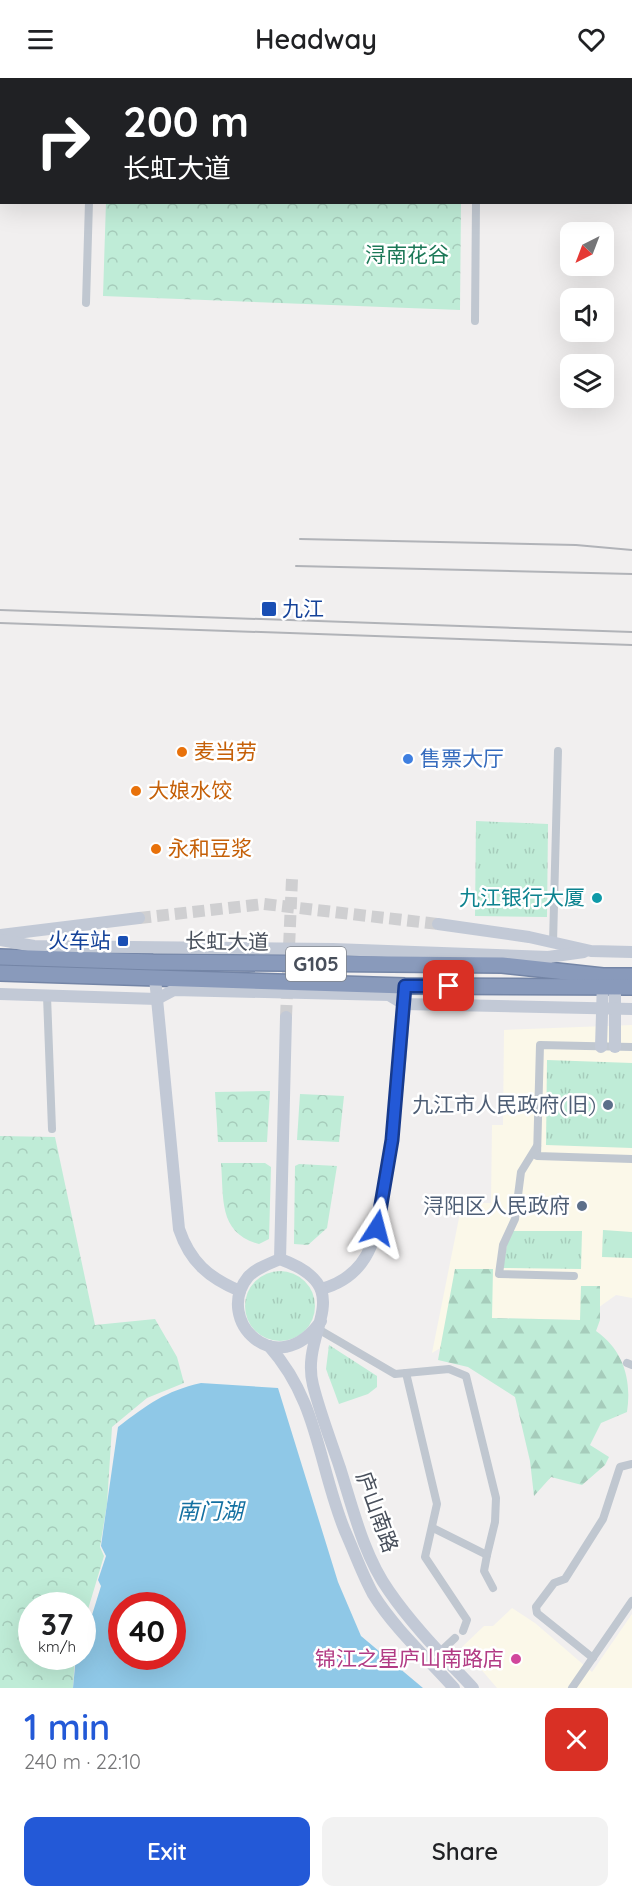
<!DOCTYPE html>
<meta charset="utf-8">
<style>
:root{--surface:#fff;--page:#f2f2f2;--text:#202124;--muted:#757577;--accent:#2359d7}
body{margin:0;font-family:Quicksand,"Noto Sans SC",sans-serif;background:var(--page);color:var(--text);height:100vh;display:flex;flex-direction:column;font-size:22px;white-space:nowrap}
*{box-sizing:border-box;margin:0}
p{font-size:20px;color:var(--muted)}
.icon{flex:none;width:33px;height:33px;fill:none;stroke:currentColor;stroke-width:2;stroke-linecap:round;stroke-linejoin:round}
.map{position:relative;height:1610px;overflow:hidden}
.drawer{display:flex;flex-direction:column;background:var(--surface);flex:1}
.drawer>*{flex:none}
.banner{position:absolute;left:0px;top:0px;width:633px;height:126px;box-shadow:0 6px 24px #0002;background:#202124;color:#fff;overflow:hidden}
.needle{width:39px;rotate:222deg}
.fabs{position:absolute;left:560px;top:144px;display:grid;gap:12px}
.fabs a{display:grid;place-items:center;width:54px;height:54px;border-radius:12px;background:var(--surface);box-shadow:0 6px 24px #0002;font-size:30px}
.speed{position:absolute;left:18px;top:1514px;display:flex;gap:12px;font-size:30px;font-weight:700;text-align:center}
.speed>*{display:grid;place-content:center;width:78px;height:78px;border-radius:50%;background:var(--surface);box-shadow:0 6px 24px #0002;line-height:1}
.speed small{font-size:15px;font-weight:400}
.speed .limit{border:9px solid #d22;background:#fff;color:#111}
.pin{position:absolute;display:grid;place-items:center;width:51px;height:51px;color:#fff;margin:-26px;border-radius:12px;box-shadow:0 3px 9px #0006}
.me{position:absolute;width:66px;margin:-33px;rotate:9deg;stroke-linejoin:round;filter:drop-shadow(0 0 4px #0008)}
.turn{display:flex;align-items:center;gap:21px;height:126px;padding:0 24px;font-size:27px}
.turn .icon{width:78px;height:78px;stroke-width:2.5}
.turn b{display:block;font-size:42px;line-height:51px}
.round{display:grid;place-items:center;flex:none;width:63px;height:63px;border-radius:12px;background:var(--page)}
.summary{display:flex;align-items:center;justify-content:space-between;height:102px;padding:0 24px}
h1{font-size:36px;font-weight:600;line-height:45px;color:var(--accent)}
.cta{display:flex;gap:12px;margin-top:auto;padding:12px 24px}
.cta a{flex:1;height:69px;border-radius:12px;background:var(--accent);color:#fff;font-size:24px;font-weight:600;line-height:69px;text-align:center}
.cta a+a{background:var(--page);color:var(--text)}
header{display:flex;justify-content:space-between;align-items:center;height:78px;padding:0 24px;background:var(--surface);font-size:27px;font-weight:600}
.map>svg:first-child{display:block}
</style>
<header><svg class="icon" aria-label="menu" viewBox="0 0 24 24"><path d="M4 6h16M4 12h16M4 18h16"/></svg>Headway<svg class="icon" aria-label="heart" viewBox="0 0 24 24"><path d="M12 20l-8-8c-3-5 5-10 8-4 3-6 11-1 8 4z"/></svg></header>
<div class="map">
<svg width="632" height="1610" viewBox="0 0 632 1610">
<defs>
<pattern id="grass-tufts" width="24" height="20" patternUnits="userSpaceOnUse" patternTransform="scale(1.5)"><rect width="24" height="20" fill="#bfecd7"/><path d="M3 7l-1-3M5 7V3M7 7l1-3M15 17l-1-3M17 17v-4M19 17l1-3" fill="none" stroke="#a6ccbb"/></pattern>
<pattern id="forest-firs" width="22" height="20" patternUnits="userSpaceOnUse" patternTransform="scale(1.5)"><rect width="22" height="20" fill="#bfecd7"/><path d="M5 1l3.5 6h-7zM16 11l3.5 6h-7z" fill="#a6ccbb"/></pattern>
<pattern id="park-crowns" width="20" height="18" patternUnits="userSpaceOnUse" patternTransform="scale(1.5)"><rect width="20" height="18" fill="#bfecd7"/><path d="M2 6a3 3 0 1 1 6 0M12 15a3 3 0 1 1 6 0" fill="none" stroke="#a6ccbb"/></pattern>
</defs>
<rect width="100%" height="100%" fill="#f1efef"/>
<g fill="#fbf8e9">
<path d="M632,947V1220L616,1217L581,1242L491,1240L432,1275L462,1125H491L492,1047H503L504,952Z"/>
<path d="M512,1530L535,1545L592,1594L632,1536V1610H497L462,1569L484,1548H493Z"/>
</g>
<g fill="url(#grass-tufts)">
<path d="M476,743L548,746L547,839L475,838Z"/>
<path d="M547,982L632,985V1070L546,1067Z"/>
<path d="M603,1152L632,1154V1180L602,1179Z"/>
<path d="M513,1153H582L581,1191L503,1190L507,1166Z"/>
<circle cx="280" cy="1228" r="35"/>
<path d="M329,1267L377,1298V1309L368,1316L339,1326L326,1291Z"/>
</g>
<path fill="url(#forest-firs)" d="M455,1191H493L492,1240L580,1242L581,1208H600V1242L596,1253C623,1272 632,1301 627,1334L601,1345L590,1367L609,1379L605,1387L582,1407L551,1399L534,1418L530,1383L515,1319L468,1289L438,1282Z"/>
<g fill="url(#park-crowns)">
<path d="M109,0H463L109,2Z"/>
<path d="M106,124L461,125L460,232L103,218Z"/>
<path d="M270,1013L267,1064H218L215,1014Z"/>
<path d="M300,1016L344,1018L339,1064L297,1062Z"/>
<path d="M0,1058L55,1059L95,1247L155,1241L177,1279L184,1305L147,1320L112,1349L107,1426L100,1469L104,1478L83,1548L82,1527H32V1578H75L73,1610H0Z"/>
<path d="M221,1085H265L271,1089L269,1161L259,1166C218,1155 224,1121 221,1085Z"/>
<path d="M299,1086L337,1088L327,1150L308,1167L294,1166L295,1088Z"/>
</g>
<path fill="#8fc8e7" fill-rule="evenodd" d="M201,1305L278,1310L338,1504L361,1558L423,1610H73L76,1578H82L83,1566L101,1508L98,1502L106,1478L101,1468L118,1349C147,1327 165,1313 201,1305ZM122,1527H172V1578H122Z"/>
<g fill="none" stroke-linecap="round" stroke-linejoin="round">
<g stroke="#cfcfd1" stroke-width="12" stroke-dasharray="12 6" stroke-linecap="butt">
<path d="M139,840L264,826L438,846"/>
<path d="M286,939L292,801"/>
</g>
<g stroke="#7485a6" stroke-width="18">
<g id="highway">
<path d="M0,879L153,884L502,887L603,898H632"/>
<path d="M0,895L405,908L632,909"/>
</g>
</g>
<g stroke="#c0c7d0" stroke-width="8">
<path d="M477,0V2"/>
<path d="M92,2V0"/>
<path d="M86,225L89,124"/>
<path d="M475,243L476,124"/>
<path d="M553,865L558,673"/>
<path d="M47,918L52,1051"/>
<path d="M632,969L540,967L537,1078L632,1081"/>
<path d="M537,1068L521,1094L515,1141L503,1167L499,1196L574,1198"/>
<path d="M318,1251L395,1296L449,1291L466,1298L496,1420L495,1444L487,1477L433,1450"/>
<path d="M627,1285L632,1287"/>
<path d="M406,1295L437,1426L425,1479L467,1542L463,1553"/>
<path d="M487,1477L484,1493L493,1510"/>
<path d="M440,1574L455,1560"/>
<path d="M593,1580L537,1535L536,1529L554,1505L565,1501L603,1441L620,1389L632,1386"/>
<path d="M572,1610L632,1523"/>
</g>
<g stroke="#c2c9d6" stroke-width="12">
<path d="M438,846L529,859L591,873L632,874"/>
<path d="M0,857L139,840"/>
<path d="M0,862L34,868L333,871L549,879"/>
<path d="M541,880L584,874"/>
<path d="M155,900L179,1151C190,1184 209,1200 240,1213"/>
<path d="M615,901V969"/>
<path d="M0,916L157,921L174,912L389,917L404,926L632,931"/>
<path d="M601,969L603,902"/>
<path d="M280,1181L286,939"/>
<path d="M321,1211C344,1205 361,1192 371,1168C380,1149 381,1126 385,1105C395,1040 403,973 405,908"/>
<path d="M321,1243C277,1306 213,1242 248,1199C256,1190 269,1186 280,1181C362,1211 299,1252 313,1307C320,1335 331,1363 340,1390C353,1431 364,1478 389,1513C413,1548 444,1579 473,1610"/>
<path d="M269,1268C319,1324 318,1387 345,1453C354,1473 362,1496 373,1516C394,1550 427,1580 454,1610"/>
</g>
<use href="#highway" stroke="#899abb" stroke-width="15"/>
<g stroke="#b1b3b8" stroke-width="2">
<path d="M300,461L576,467L632,472"/>
<path d="M296,488L632,496"/>
<path d="M0,532L632,554"/>
<path d="M0,545L632,567"/>
</g>
</g>
<g fill="none" stroke-linecap="round" stroke-linejoin="round">
<g stroke="#173a8c" stroke-width="15">
<path id="route" d="M377,1150L392,1062L405,908H449"/>
</g>
<use href="#route" stroke="#2359d7" stroke-width="10"/>
</g>
<g fill="#1a4fb4" stroke="#fff" stroke-width="2">
<rect x="261" y="523" width="16" height="16" rx="3"/>
<rect x="117" y="857" width="12" height="12" rx="3"/>
</g>
<g fill="#e8710a" stroke="#fff" stroke-width="2">
<circle cx="182" cy="674" r="6"/>
<circle cx="136" cy="713" r="6"/>
<circle cx="156" cy="771" r="6"/>
</g>
<circle fill="#3f7fe0" stroke="#fff" stroke-width="2" cx="408" cy="681" r="6"/>
<circle fill="#0f9aa8" stroke="#fff" stroke-width="2" cx="597" cy="820" r="6"/>
<g fill="#5c6f8a" stroke="#fff" stroke-width="2">
<circle cx="608" cy="1027" r="6"/>
<circle cx="582" cy="1128" r="6"/>
</g>
<circle fill="#d1479c" stroke="#fff" stroke-width="2" cx="516" cy="1581" r="6"/>
<g text-anchor="middle" stroke-width="5" stroke-linejoin="round" paint-order="stroke">
<rect fill="#fff" stroke="#7f848c" stroke-width="1.5" x="286" y="869" width="60" height="34" rx="4.5"/>
<g font-size="20" font-weight="bold" fill="#484f5b">
<text x="316" y="893">G105</text>
</g>
<g font-size="21" fill="#1c7857" stroke="#fff">
<text x="407" y="184">浔南花谷</text>
</g>
<g font-size="21" fill="#164399" stroke="#fff" text-anchor="start">
<text x="282" y="538">九江</text>
<text x="111" y="870" text-anchor="end">火车站</text>
</g>
<g font-size="21" fill="#c56008" stroke="#fff" text-anchor="start">
<text x="194" y="681">麦当劳</text>
<text x="148" y="720">大娘水饺</text>
<text x="168" y="778">永和豆浆</text>
</g>
<g font-size="21" fill="#366cbe" stroke="#fff" text-anchor="start">
<text x="420" y="688">售票大厅</text>
</g>
<g font-size="21" fill="#0d838f" stroke="#fff" text-anchor="end">
<text x="585" y="827">九江银行大厦</text>
</g>
<g font-size="21" fill="#484f5b" stroke="#fff">
<text transform="translate(227 864) rotate(1)" y="7">长虹大道</text>
<text transform="translate(377 1434) rotate(70)" y="7">庐山南路</text>
</g>
<g font-size="21" fill="#4e5e75" stroke="#fff" text-anchor="end">
<text x="596" y="1034">九江市人民政府(旧)</text>
<text x="570" y="1135">浔阳区人民政府</text>
</g>
<g font-size="21" fill="#b23c85" stroke="#fff" text-anchor="end">
<text x="504" y="1588">锦江之星庐山南路店</text>
</g>
<g font-size="22" font-style="italic" fill="#1470a1" stroke="#fff">
<text x="210" y="1441">南门湖</text>
</g>
</g>
</svg>
<div class="fabs">
<a><svg class="needle" viewBox="-14 -14 28 28"><path d="M0-13l5 13h-10z" fill="#e53935"/><path d="M0 13l5-13h-10z" fill="#757577"/></svg></a>
<a><svg class="icon" aria-label="sound" viewBox="0 0 24 24"><path d="M4 9h4l5-4v14l-5-4H4zM17 9q2 3 0 6"/></svg></a>
<a><svg class="icon" aria-label="layers" viewBox="0 0 24 24"><path d="M12 4l9 5-9 5-9-5zM3 14l9 5 9-5"/></svg></a>
</div>
<div class="speed"><div>37<small>km/h</small></div><div class="limit">40</div></div>
<div class="pin" style="left:449px;top:908px;background:#d93025"><svg class="icon" aria-label="arrive" viewBox="0 0 24 24"><path d="M6 21V4h12l-3 4 3 4H6"/></svg></div>
<svg class="me" style="left:377px;top:1150px" viewBox="-20 -20 40 40"><path d="M0-17L14 15 0 8-14 15z" fill="#2359d7" stroke="#fff" stroke-width="4"/></svg>
<div class="banner">
<div class="turn"><svg class="icon" aria-label="right" viewBox="0 0 24 24"><path d="M7 20v-9h11M14 6l5 5-5 5"/></svg><div><b>200 m</b>长虹大道</div></div>
</div>
</div>
<section class="drawer">
<div class="summary"><div><h1>1 min</h1><p>240 m · 22:10</p></div><a class="round" style="background:#d93025;color:#fff"><svg class="icon" aria-label="close" viewBox="0 0 24 24"><path d="M6 6l12 12M18 6L6 18"/></svg></a></div>
<div class="cta"><a>Exit</a><a>Share</a></div>
</section>
